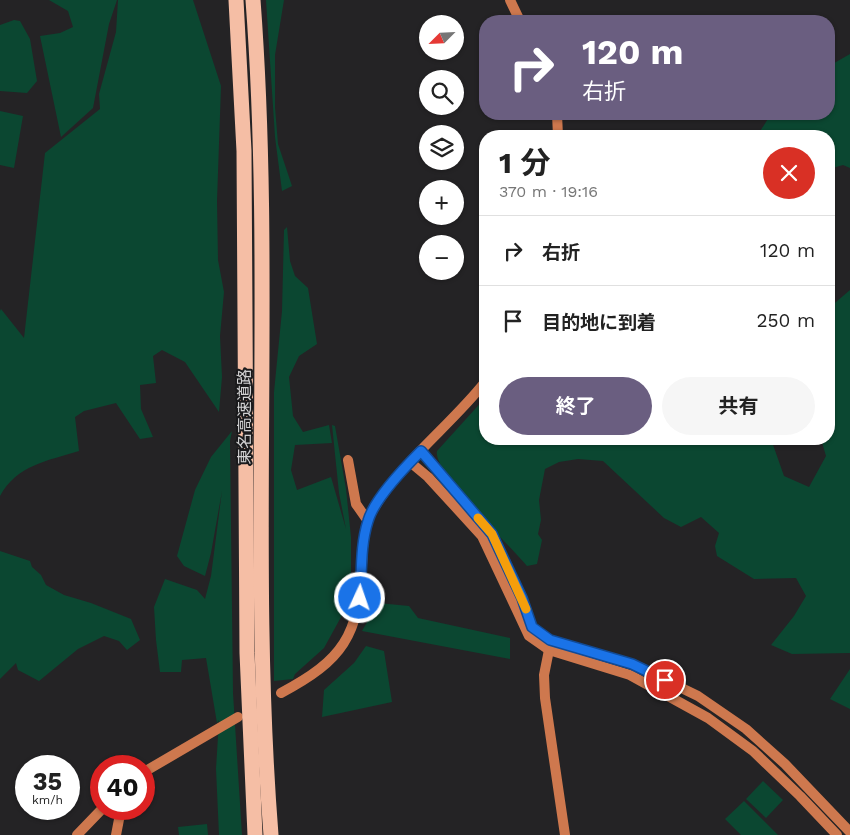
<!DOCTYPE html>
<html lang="ja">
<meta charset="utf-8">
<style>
:root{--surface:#fff;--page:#f6f6f6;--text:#222;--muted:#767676;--line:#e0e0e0;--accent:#6a5e80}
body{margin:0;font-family:"Work Sans","Noto Sans JP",sans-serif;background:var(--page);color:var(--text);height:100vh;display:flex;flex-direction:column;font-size:19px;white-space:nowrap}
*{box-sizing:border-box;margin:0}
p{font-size:16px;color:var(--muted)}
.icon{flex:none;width:28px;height:28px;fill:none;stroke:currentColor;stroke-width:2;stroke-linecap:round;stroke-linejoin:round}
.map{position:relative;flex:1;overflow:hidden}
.drawer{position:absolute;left:479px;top:130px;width:356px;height:315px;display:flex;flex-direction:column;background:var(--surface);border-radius:20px;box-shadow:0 1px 4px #0004}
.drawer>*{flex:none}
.top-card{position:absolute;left:479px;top:15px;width:356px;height:105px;border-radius:20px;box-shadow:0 1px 4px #0004;background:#6a5e80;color:#fff;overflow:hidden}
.needle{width:32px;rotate:246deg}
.controls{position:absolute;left:419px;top:15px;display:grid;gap:10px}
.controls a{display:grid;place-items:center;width:45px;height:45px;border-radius:50%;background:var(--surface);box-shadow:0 1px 4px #0004;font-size:25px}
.speed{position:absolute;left:15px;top:755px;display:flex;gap:10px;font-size:25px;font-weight:700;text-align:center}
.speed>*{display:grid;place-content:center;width:65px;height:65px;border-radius:50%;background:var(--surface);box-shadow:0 1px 4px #0004;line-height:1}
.speed small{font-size:12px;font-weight:400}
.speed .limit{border:8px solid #d22;background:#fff;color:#111}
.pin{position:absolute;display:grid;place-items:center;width:42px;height:42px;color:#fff;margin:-21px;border:2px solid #fff;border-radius:50%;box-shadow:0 1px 5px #0007}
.me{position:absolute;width:55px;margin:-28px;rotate:3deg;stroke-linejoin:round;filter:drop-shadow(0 0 4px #0008)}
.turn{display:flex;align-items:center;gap:18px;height:105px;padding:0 20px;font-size:22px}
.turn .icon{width:65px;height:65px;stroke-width:2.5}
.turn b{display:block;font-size:35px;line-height:42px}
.round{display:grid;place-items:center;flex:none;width:52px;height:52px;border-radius:26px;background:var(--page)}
.headline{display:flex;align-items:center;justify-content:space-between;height:85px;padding:0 20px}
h1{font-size:30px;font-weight:700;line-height:38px}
.action{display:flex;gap:10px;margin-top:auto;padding:10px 20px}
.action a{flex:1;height:58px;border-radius:30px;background:var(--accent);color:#fff;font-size:20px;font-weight:700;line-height:58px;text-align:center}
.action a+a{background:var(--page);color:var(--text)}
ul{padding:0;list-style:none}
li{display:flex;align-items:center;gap:15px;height:70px;padding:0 20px;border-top:1px solid var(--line)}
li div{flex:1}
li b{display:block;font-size:19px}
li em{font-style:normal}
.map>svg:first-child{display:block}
</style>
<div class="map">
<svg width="850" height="835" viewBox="0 0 850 835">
<rect width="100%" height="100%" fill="#242325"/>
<g fill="#0b4731">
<path d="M49,0H117L109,24L93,108L61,137L40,36L60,33L73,27L68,11Z"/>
<path d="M118,0H193L221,86L217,201L218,260L224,292L220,336L222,377L219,412L185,362L162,350L153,356L156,383L140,385L141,409L153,437L140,439L116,403L84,411L75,417L79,451C47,461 17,465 0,496V311L1,309L24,338L45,153L100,109L99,94L116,32Z"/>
<path d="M266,0H284L275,55V107L278,144L292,186L282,191L275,137Z"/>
<path d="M14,20L20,21L30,39L37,81L27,93L0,91V25Z"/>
<path d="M850,54V168L843,165L829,169V136H757L771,114H829V66Z"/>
<path d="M0,111L23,116L14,168L0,165Z"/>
<path d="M287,227L290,261L295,276L308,288L317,344L299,356L289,377L293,416L303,432L329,425L332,443L295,445L291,470L297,490L331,477L346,529L339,493L332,425L335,426L346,489L351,537V572L346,608L324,648L295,674L293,679L274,681V392L282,311L284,230Z"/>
<path d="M850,290V653L792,654L771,645L794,616L806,596L796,578L754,579L717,556L715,546L719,533L701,517L681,527L664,518L603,461L578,459L559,462L545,469L539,500L541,520L538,534L542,540L537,564L527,566C512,547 432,472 437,451L485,398V439H771L784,476L809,487L826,456L821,439H829V308Z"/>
<path d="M232,431L230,441L233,693L242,835H219L216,769L219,720L217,723L206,658L182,660L181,672H160L156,640L154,607L165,579L197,590L205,599L211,576L222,491L211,553L205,576L184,566L177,556L195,490L211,457Z"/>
<path d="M0,551L30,561L32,567L41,575L46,585L64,595L91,603L131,619L140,640L127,650L119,641L104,636L78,649L39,681L18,670L16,663L0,679Z"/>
<path d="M378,603L409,606L418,618L510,638V659L362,631Z"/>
<path d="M366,646L384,651L392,702L322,717L324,690L354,663Z"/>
<path d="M850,669V709L830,699Z"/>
<path d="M763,781L783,800L766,818L746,799Z"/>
<path d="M744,801L778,835H741L725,819Z"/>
<path d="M207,824L208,835H179L178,827Z"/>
</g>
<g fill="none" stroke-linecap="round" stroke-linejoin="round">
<g stroke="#ce784e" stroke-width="10">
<path d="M510,0L520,21"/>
<path d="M557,114L558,136"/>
<path d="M421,451L492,534L522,598L532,627L550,640L632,664L698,696L746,729L785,764L850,832"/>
<path d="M348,460L356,504L368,521"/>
<path d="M410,462L428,477L482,536L529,636L549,650L630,675L708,718L753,751L800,796L837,835"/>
<path d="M549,650L544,675L545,698L565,835"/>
<path d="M281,693C343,660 359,636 362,565C363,547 363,526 373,510C402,461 450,426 485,382"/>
<path d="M144,772L238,717"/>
<path d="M77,835L102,809"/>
<path d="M116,835L121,809"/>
</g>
<g stroke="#f5bea5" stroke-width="15">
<path d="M236,0L244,151L247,653L255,835"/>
<path d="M253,0C274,278 249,557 271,835"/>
</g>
</g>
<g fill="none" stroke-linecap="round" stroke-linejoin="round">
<g stroke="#114b97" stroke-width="12">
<path id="route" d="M360,598C362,573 360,546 368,521C374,500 405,467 421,451L492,534L522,598L532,627L550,640L632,664L665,680"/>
</g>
<use href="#route" stroke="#1a73e8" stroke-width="9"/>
<path stroke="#f59e0b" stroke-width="9" d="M478,518L492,534L526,609"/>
</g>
<g text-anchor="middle" stroke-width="4" stroke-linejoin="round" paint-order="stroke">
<g font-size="16" fill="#d1d1d2" stroke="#1a1a1c">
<text transform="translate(244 417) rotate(-90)" y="6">東名高速道路</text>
</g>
</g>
</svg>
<div class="controls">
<a><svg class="needle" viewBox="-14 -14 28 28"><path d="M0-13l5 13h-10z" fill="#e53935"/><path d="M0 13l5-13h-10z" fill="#767676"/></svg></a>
<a><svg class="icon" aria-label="search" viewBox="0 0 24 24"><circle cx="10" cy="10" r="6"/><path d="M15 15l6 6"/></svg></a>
<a><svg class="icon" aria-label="layers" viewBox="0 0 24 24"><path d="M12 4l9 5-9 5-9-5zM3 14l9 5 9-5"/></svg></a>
<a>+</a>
<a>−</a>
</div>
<div class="speed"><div>35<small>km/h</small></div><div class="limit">40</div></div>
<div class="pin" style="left:665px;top:680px;background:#d93025"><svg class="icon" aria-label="arrive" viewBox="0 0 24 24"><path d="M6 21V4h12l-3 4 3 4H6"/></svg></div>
<svg class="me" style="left:360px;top:598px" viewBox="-20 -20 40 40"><circle r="17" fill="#1a73e8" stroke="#fff" stroke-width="3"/><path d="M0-11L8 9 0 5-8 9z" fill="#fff"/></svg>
<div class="top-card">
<div class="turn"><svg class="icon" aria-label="right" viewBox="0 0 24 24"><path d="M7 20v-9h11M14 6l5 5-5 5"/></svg><div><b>120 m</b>右折</div></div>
</div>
<section class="drawer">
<div class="headline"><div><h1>1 分</h1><p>370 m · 19:16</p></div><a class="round" style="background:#d93025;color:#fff"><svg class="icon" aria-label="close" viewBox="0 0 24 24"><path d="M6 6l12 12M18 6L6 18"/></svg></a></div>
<ul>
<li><svg class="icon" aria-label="right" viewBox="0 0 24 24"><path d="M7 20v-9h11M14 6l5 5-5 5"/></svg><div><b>右折</b></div><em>120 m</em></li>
<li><svg class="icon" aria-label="arrive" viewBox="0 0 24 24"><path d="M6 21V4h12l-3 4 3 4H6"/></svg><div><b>目的地に到着</b></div><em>250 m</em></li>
</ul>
<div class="action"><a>終了</a><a>共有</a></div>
</section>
</div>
